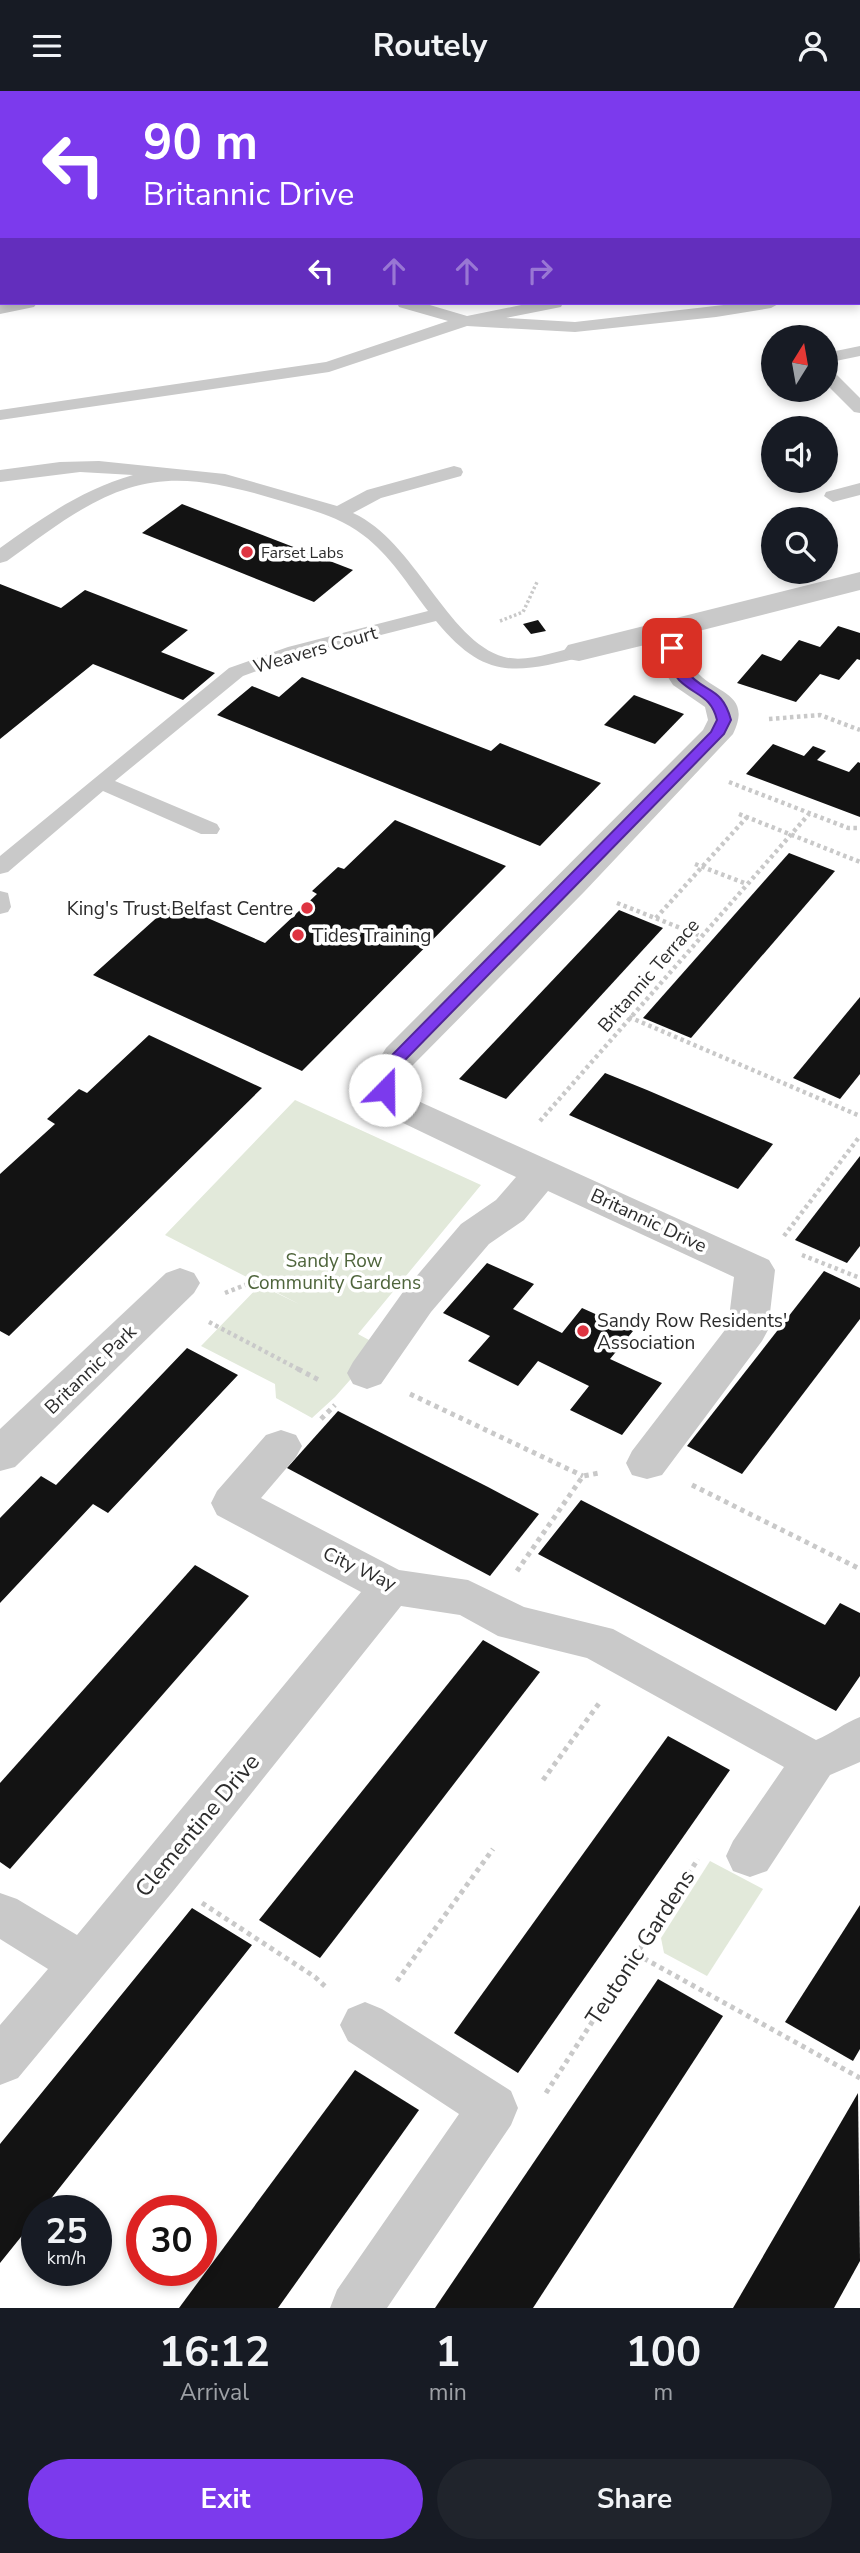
<!DOCTYPE html>
<style>
:root{--surface:#171b24;--page:#20242c;--text:#f1f3f6;--muted:#9ea1a6;--accent:#7c3aed}
body{margin:0;font-family:"Nunito Sans",sans-serif;background:var(--page);color:var(--text);height:100vh;display:flex;flex-direction:column;font-size:26px;white-space:nowrap}
*{box-sizing:border-box;margin:0}
p{font-size:23px;color:var(--muted)}
.icon{flex:none;width:38px;height:38px;fill:none;stroke:currentColor;stroke-width:2;stroke-linecap:round;stroke-linejoin:round}
.map{position:relative;height:2217px;overflow:hidden}
.panel{display:flex;flex-direction:column;background:var(--surface);flex:1}
.panel>*{flex:none}
.top-card{position:absolute;left:0px;top:0px;width:861px;height:214px;box-shadow:0 4px 10px #0003;background:#7c3aed;color:#fff;overflow:hidden}
.needle{width:46px;rotate:11deg}
.buttons{position:absolute;left:761px;top:234px;display:grid;gap:14px}
.buttons a{display:grid;place-items:center;width:77px;height:77px;border-radius:50%;background:var(--surface);box-shadow:0 4px 10px #0003;font-size:35px}
.speed{position:absolute;left:21px;top:2104px;display:flex;gap:14px;font-size:35px;font-weight:700;text-align:center}
.speed>*{display:grid;place-content:center;width:91px;height:91px;border-radius:50%;background:var(--surface);box-shadow:0 4px 10px #0003;line-height:1}
.speed small{font-size:18px;font-weight:400}
.speed .limit{border:10px solid #d22;background:#fff;color:#111}
.pin{position:absolute;display:grid;place-items:center;width:60px;height:60px;color:#fff;margin:-30px;border-radius:14px;box-shadow:0 4px 10px #0006}
.me{position:absolute;width:77px;margin:-38px;rotate:22deg;stroke-linejoin:round;filter:drop-shadow(0 0 5px #0008)}
.turn{display:flex;align-items:center;gap:24px;height:147px;padding:0 28px;font-size:32px}
.turn .icon{width:91px;height:91px;stroke-width:2.5}
.turn b{display:block;font-size:49px;line-height:60px}
.lanes{display:flex;align-items:center;height:66px;padding:0 28px;background:#0003;justify-content:center;gap:35px;direction:ltr}
.lanes .off{opacity:.35}
.eta{display:flex;justify-content:space-evenly;align-items:center;height:119px;text-align:center}
.eta b{font-size:42px;font-weight:700;line-height:49px}
.primary-button{display:flex;gap:14px;margin-top:auto;padding:14px 28px}
.primary-button a{flex:1;height:80px;border-radius:42px;background:var(--accent);color:#fff;font-size:28px;font-weight:700;line-height:80px;text-align:center}
.primary-button a+a{background:var(--page);color:var(--text)}
header{display:flex;justify-content:space-between;align-items:center;height:91px;padding:0 28px;background:var(--surface);font-size:32px;font-weight:700}
.map>svg:first-child{display:block}
</style>
<header><svg class="icon" aria-label="menu" viewBox="0 0 24 24"><path d="M4 6h16M4 12h16M4 18h16"/></svg>Routely<svg class="icon" aria-label="person" viewBox="0 0 24 24"><circle cx="12" cy="8" r="4"/><path d="M4 21q1-7 8-7t8 7"/></svg></header>
<div class="map">
<svg width="860" height="2217" viewBox="0 0 860 2217">
<rect width="100%" height="100%" fill="#fff"/>
<g fill="#e2e9da">
<path d="M295,1009L481,1094L358,1243L380,1255L335,1306L312,1327L276,1307L275,1293L201,1255L260,1194L299,1213L165,1144Z"/>
<path d="M710,1770L763,1798L707,1885L664,1862L661,1847Z"/>
</g>
<g fill="#131313">
<path d="M182,413L353,479L314,511L142,442Z"/>
<path d="M0,493L61,517L85,499L188,539L161,561L215,582L183,609L93,573L0,648Z"/>
<path d="M538,529L546,540L531,543L523,533Z"/>
<path d="M838,535L860,542V569L857,568L839,589L820,583L796,611L737,592L762,563L781,570L799,549L820,556Z"/>
<path d="M302,586L491,660L500,652L601,692L540,755L217,624L252,595L279,606Z"/>
<path d="M634,604L684,623L655,653L604,634Z"/>
<path d="M773,653L804,665L813,655L826,660L817,669L849,681L858,671L860,672V726L746,683Z"/>
<path d="M395,729L506,775L302,980L93,884L173,812L265,852L317,803L312,800L338,776L344,778Z"/>
<path d="M789,762L835,780L691,947L643,927Z"/>
<path d="M619,819L663,837L506,1008L459,988Z"/>
<path d="M860,906V983L840,1008L793,987Z"/>
<path d="M149,944L262,997L9,1245L0,1240V1083L55,1033L47,1028L79,998L87,1002Z"/>
<path d="M605,982L647,999L773,1053L738,1098L569,1024Z"/>
<path d="M860,1065V1155L847,1172L795,1149Z"/>
<path d="M487,1172L534,1193L513,1218L562,1242L582,1217L633,1240L610,1268L662,1292L622,1344L570,1319L589,1295L538,1270L518,1295L468,1270L490,1245L443,1222Z"/>
<path d="M824,1180L860,1197V1228L742,1383L687,1355Z"/>
<path d="M187,1257L238,1284L108,1422L93,1413L0,1512V1427L41,1385L56,1394Z"/>
<path d="M338,1320L488,1396L539,1423L490,1485L287,1377Z"/>
<path d="M581,1409L825,1534L840,1512L860,1522V1585L836,1620L538,1463Z"/>
<path d="M195,1474L249,1505L10,1778L0,1771V1692Z"/>
<path d="M483,1549L540,1581L320,1867L259,1829Z"/>
<path d="M668,1645L730,1679L518,1982L454,1942Z"/>
<path d="M860,1814V1958L853,1970L785,1931Z"/>
<path d="M192,1817L252,1854L42,2119H37V2126L0,2172V2053Z"/>
<path d="M658,1888L723,1925L533,2217H435Z"/>
<path d="M355,1979L419,2019L278,2217H179Z"/>
<path d="M858,2002L860,2170L834,2217H733Z"/>
</g>
<g fill="none" stroke-linecap="round" stroke-linejoin="round">
<path stroke="#c9c9c9" stroke-width="3.5" stroke-dasharray="2.5 2.5" stroke-linecap="butt" d="M500,530L523,521L538,489"/>
<g stroke="#c9c9c9" stroke-width="4.5" stroke-dasharray="3.5 3.5" stroke-linecap="butt">
<path d="M769,628L820,624L860,639"/>
<path d="M729,691L848,737H860"/>
<path d="M739,723L860,771"/>
<path d="M695,773L747,793"/>
<path d="M617,812L701,845"/>
<path d="M656,827L747,726"/>
<path d="M629,926L860,1025"/>
<path d="M540,1030L809,723"/>
<path d="M784,1145L860,1045"/>
<path d="M802,1164L860,1187"/>
<path d="M225,1202L255,1190"/>
<path d="M209,1231L302,1280"/>
</g>
<g stroke="#c9c9c9" stroke-width="5" stroke-dasharray="4.5 4.5" stroke-linecap="butt">
<path d="M298,1278L319,1289"/>
<path d="M410,1303L583,1385"/>
<path d="M321,1328L335,1314"/>
<path d="M692,1394L860,1478"/>
<path d="M517,1480L583,1385L599,1382"/>
<path d="M543,1689L600,1611"/>
<path d="M202,1812L315,1886L328,1898"/>
<path d="M636,1863L860,1987"/>
<path d="M397,1890L493,1758"/>
<path d="M546,2002L698,1768"/>
</g>
<g fill="#c9c9c9" fill-rule="evenodd">
<path d="M0,0H12L2,2L0,6Z"/>
<rect x="859" y="102" width="1" height="10"/>
<rect x="859" y="147" width="1" height="10"/>
<rect x="859" y="192" width="1" height="10"/>
<path d="M37,212L34,216L0,223V213Z"/>
<path d="M397,212H423L467,225L531,212H563L561,216L506,227L575,231L741,212H780L771,217L716,226L575,241L467,235L329,281L0,329V319L326,271L448,230L399,216Z"/>
<path d="M860,255V265L826,272V262Z"/>
<path d="M826,278L832,279L860,307V322L854,321L826,293Z"/>
<path d="M99,370L225,383L337,415L367,399L454,375L461,377L463,381L461,385L381,407L353,422C415,450 447,550 504,566C527,572 557,560 579,555L586,557L589,561L586,565C517,582 486,591 436,530L302,564L243,585L115,690L217,733L220,738L217,743H201L103,700L8,781L0,783V765L229,577L288,556L428,520C408,494 390,464 363,444C340,426 312,419 285,411C234,396 182,380 129,397C84,411 45,443 7,470L0,472V457C42,427 83,398 133,384L80,381L0,391V379L60,371Z"/>
<path d="M860,392V404L833,411L824,405L826,401Z"/>
<path d="M0,800L8,802L11,816L8,821L0,823Z"/>
</g>
<g fill="#c9c9c9" fill-rule="evenodd">
<path d="M860,481V499L679,545C687,556 689,572 696,580C715,603 753,602 733,643L584,801L412,975L406,988L407,1003L418,1010L769,1169L775,1179L768,1239L762,1250L662,1384L647,1388L632,1384L626,1372L632,1360L728,1235L734,1186L548,1100L524,1129L489,1153L431,1221L381,1293L367,1298L353,1293L347,1282L353,1271L403,1201L461,1133L496,1109L516,1086L378,1020C363,995 372,980 386,957L703,639L708,629L705,616L673,594L662,577L653,552L579,570L568,568L563,561L568,554Z"/>
<path d="M180,1177L194,1182L200,1192L194,1202L15,1376L0,1380V1338L166,1182Z"/>
<path d="M281,1339L296,1344L302,1355L296,1366L261,1407L399,1479L468,1489L524,1516L613,1538L816,1649C833,1642 844,1632 860,1626V1671L830,1684L767,1780L750,1786L733,1780L726,1765L733,1750L784,1676L587,1567L498,1545L460,1524L401,1515L174,1799L18,1987L0,1994V1934L48,1878L0,1848V1802L17,1808L77,1844L361,1501L217,1424L211,1412L217,1400L266,1344Z"/>
<path d="M365,1911L382,1918L511,2000L518,2017L511,2034L387,2217H330L337,2199L459,2023L348,1950L340,1934L348,1918Z"/>
</g>
<g stroke="#818181" stroke-width="3.5" stroke-dasharray="5 3.5" stroke-linecap="butt">
<path d="M112,2L117,0"/>
<path d="M189,2L194,0"/>
<path d="M220,2L225,0"/>
<path d="M306,2L311,0"/>
<path d="M335,2L340,0"/>
<path d="M415,2L420,0"/>
<path d="M449,2L454,0"/>
<path d="M522,2L527,0"/>
</g>
</g>
<path fill="#7c3aed" stroke="#51269a" stroke-width="2" d="M672,553C683,558 680,572 687,581C705,603 722,595 731,629L724,643L404,970L394,987L391,1002H380L378,987L393,963L711,641L717,629C711,604 695,605 679,589C671,580 669,569 666,557Z"/>
<g fill="#de3441" stroke="#fff" stroke-width="2.5">
<circle cx="247" cy="461" r="7"/>
<circle cx="307" cy="817" r="7"/>
<circle cx="298" cy="844" r="7"/>
<circle cx="583" cy="1240" r="7"/>
</g>
<g text-anchor="middle" stroke-width="7" stroke-linejoin="round" paint-order="stroke">
<g font-size="16" fill="#2c2c2c" stroke="#fff" text-anchor="start">
<text x="261" y="467">Farset Labs</text>
</g>
<g font-size="19" fill="#2c2c2c" stroke="#fff">
<text transform="translate(315 558) rotate(-16)" y="7">Weavers Court</text>
<text transform="translate(648 884) rotate(-49)" y="7">Britannic Terrace</text>
<text transform="translate(649 1129) rotate(25)" y="7">Britannic Drive</text>
<text transform="translate(90 1278) rotate(-44)" y="7">Britannic Park</text>
<text transform="translate(360 1477) rotate(25)" y="7">City Way</text>
</g>
<g font-size="19" fill="#2c2c2c" stroke="#fff" text-anchor="start">
<text x="293" y="824" text-anchor="end">King's Trust Belfast Centre</text>
<text x="312" y="851">Tides Training</text>
<text x="597" y="1236">Sandy Row Residents'<tspan x="597" dy="22">Association</tspan></text>
</g>
<g font-size="19" fill="#4f653c" stroke="#fff">
<text x="334" y="1176">Sandy Row<tspan x="334" dy="22">Community Gardens</tspan></text>
</g>
<g font-size="23" fill="#2c2c2c" stroke="#fff">
<text transform="translate(197 1734) rotate(-50)" y="8">Clementine Drive</text>
<text transform="translate(640 1856) rotate(-57)" y="8">Teutonic Gardens</text>
</g>
</g>
</svg>
<div class="buttons">
<a><svg class="needle" viewBox="-14 -14 28 28"><path d="M0-13l5 13h-10z" fill="#e53935"/><path d="M0 13l5-13h-10z" fill="#9ea1a6"/></svg></a>
<a><svg class="icon" aria-label="sound" viewBox="0 0 24 24"><path d="M4 9h4l5-4v14l-5-4H4zM17 9q2 3 0 6"/></svg></a>
<a><svg class="icon" aria-label="search" viewBox="0 0 24 24"><circle cx="10" cy="10" r="6"/><path d="M15 15l6 6"/></svg></a>
</div>
<div class="speed"><div>25<small>km/h</small></div><div class="limit">30</div></div>
<div class="pin" style="left:672px;top:557px;background:#d93025"><svg class="icon" aria-label="arrive" viewBox="0 0 24 24"><path d="M6 21V4h12l-3 4 3 4H6"/></svg></div>
<svg class="me" style="left:385px;top:999px" viewBox="-20 -20 40 40"><circle r="19" fill="#fff"/><path d="M0-13L10 11 0 6-10 11z" fill="#7c3aed"/></svg>
<div class="top-card">
<div class="turn"><svg class="icon" aria-label="left" viewBox="0 0 24 24"><path d="M17 20v-9H6M10 6l-5 5 5 5"/></svg><div><b>90 m</b>Britannic Drive</div></div>
<div class="lanes"><svg class="icon" aria-label="left" viewBox="0 0 24 24"><path d="M17 20v-9H6M10 6l-5 5 5 5"/></svg><svg class="icon off" aria-label="ahead" viewBox="0 0 24 24"><path d="M12 20V5M6 11l6-6 6 6"/></svg><svg class="icon off" aria-label="ahead" viewBox="0 0 24 24"><path d="M12 20V5M6 11l6-6 6 6"/></svg><svg class="icon off" aria-label="right" viewBox="0 0 24 24"><path d="M7 20v-9h11M14 6l5 5-5 5"/></svg></div>
</div>
</div>
<section class="panel">
<div class="eta">
<div><b>16:12</b><p>Arrival</p></div>
<div><b>1</b><p>min</p></div>
<div><b>100</b><p>m</p></div>
</div>
<div class="primary-button"><a>Exit</a><a>Share</a></div>
</section>
